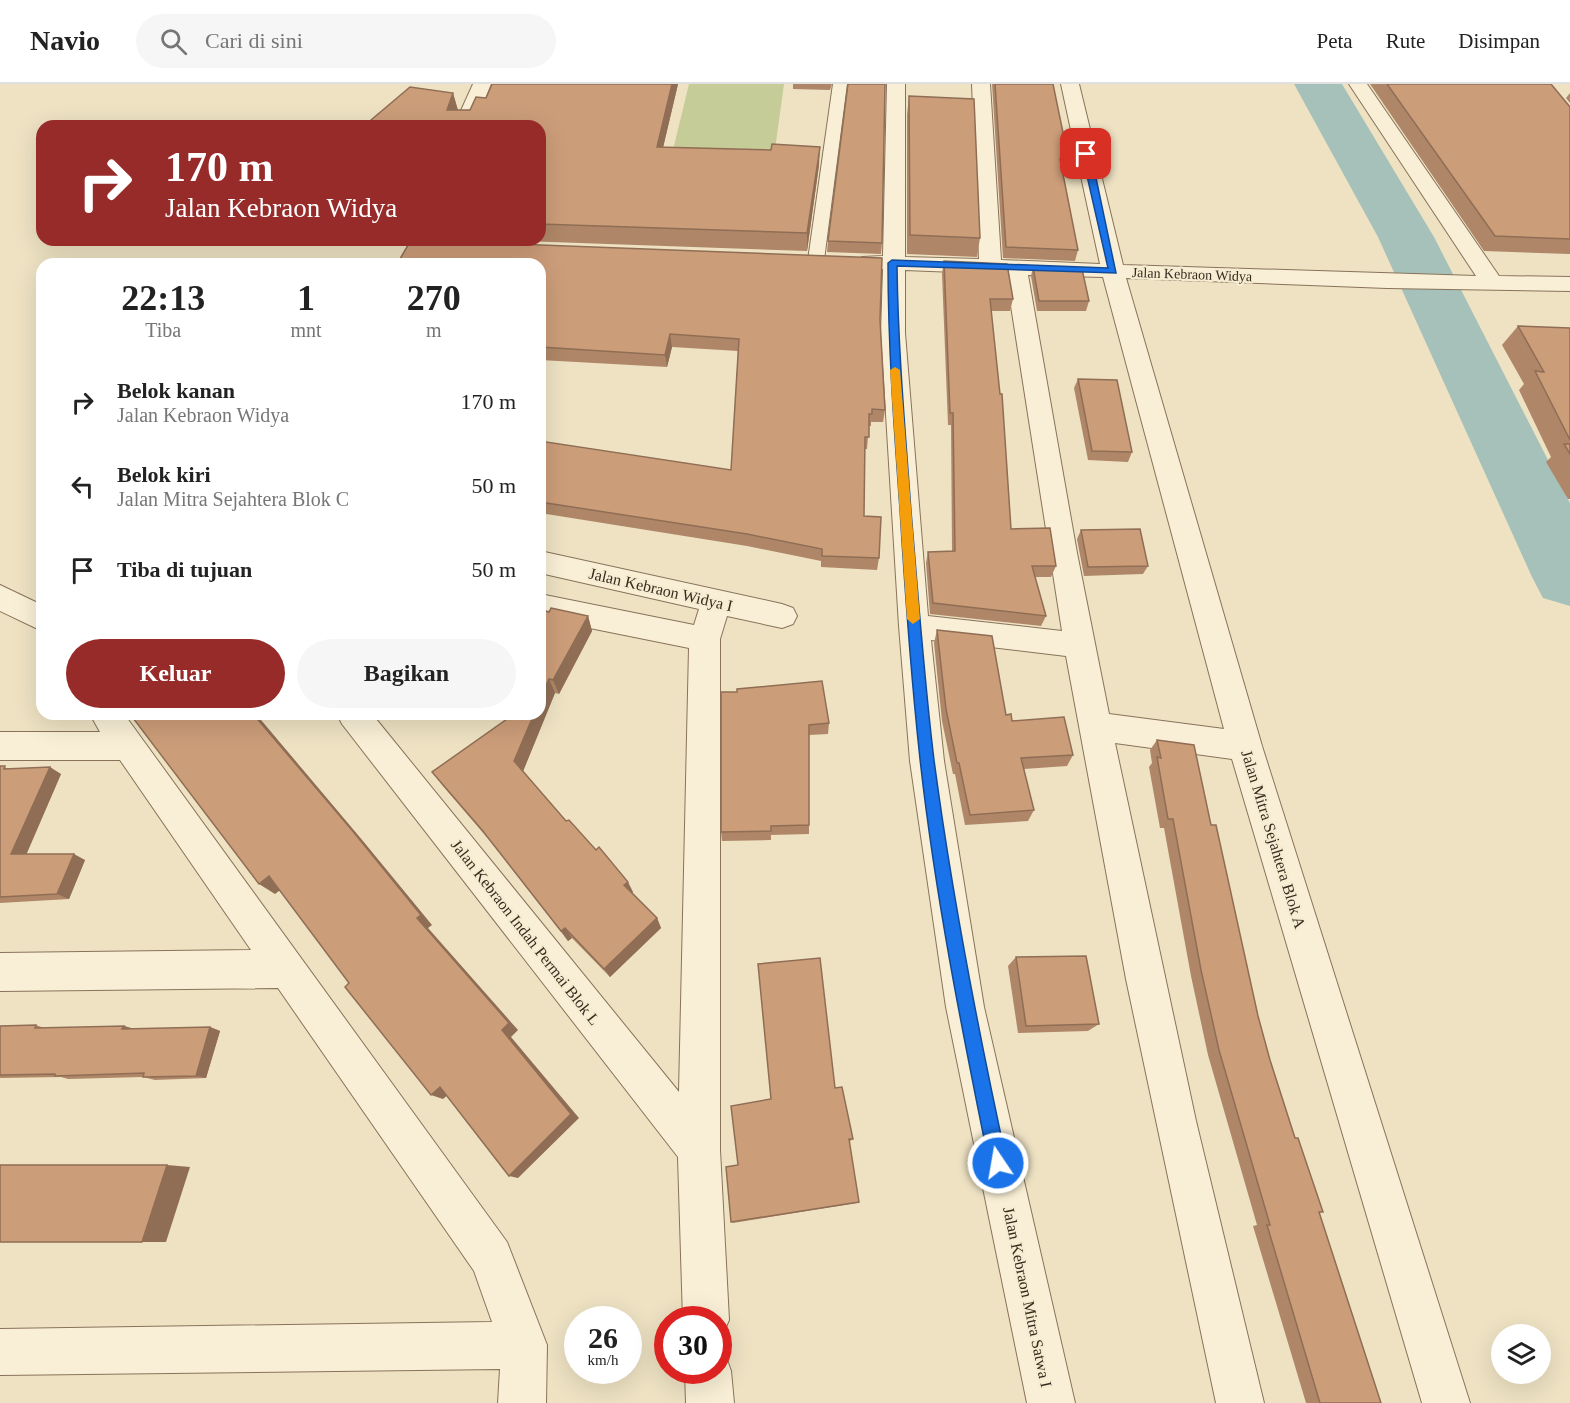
<!DOCTYPE html>
<html lang="id">
<style>
:root{--surface:#fff;--page:#f6f6f6;--text:#222;--muted:#767676;--line:#e0e0e0;--accent:#972b2a}
body{margin:0;font-family:"Times New Roman",serif;background:var(--page);color:var(--text);height:100vh;display:flex;flex-direction:column;font-size:22px;white-space:nowrap}
*{box-sizing:border-box;margin:0}
p{font-size:20px;color:var(--muted)}
.icon{flex:none;width:33px;height:33px;fill:none;stroke:currentColor;stroke-width:2;stroke-linecap:round;stroke-linejoin:round}
.map{position:relative;flex:1;overflow:hidden}
.side{position:absolute;left:36px;top:174px;width:510px;height:462px;display:flex;flex-direction:column;background:var(--surface);border-radius:18px;box-shadow:0 6px 24px #0002}
.side>*{flex:none}
.top-card{position:absolute;left:36px;top:36px;width:510px;height:126px;border-radius:18px;box-shadow:0 6px 24px #0002;background:#972b2a;color:#fff;overflow:hidden}
.fabs{position:absolute;left:1491px;top:1240px;display:grid;gap:12px}
.fabs a{display:grid;place-items:center;width:60px;height:60px;border-radius:50%;background:var(--surface);box-shadow:0 6px 24px #0002;font-size:30px}
.speed{position:absolute;left:564px;top:1222px;display:flex;gap:12px;font-size:30px;font-weight:700;text-align:center}
.speed>*{display:grid;place-content:center;width:78px;height:78px;border-radius:50%;background:var(--surface);box-shadow:0 6px 24px #0002;line-height:1}
.speed small{font-size:15px;font-weight:400}
.speed .limit{border:9px solid #d22;background:#fff;color:#111}
.pin{position:absolute;display:grid;place-items:center;width:51px;height:51px;color:#fff;margin:-26px;border-radius:12px;box-shadow:0 3px 9px #0006}
.me{position:absolute;width:66px;margin:-33px;rotate:348deg;stroke-linejoin:round;filter:drop-shadow(0 0 4px #0008)}
.turn{display:flex;align-items:center;gap:21px;height:126px;padding:0 30px;font-size:27px}
.turn .icon{width:78px;height:78px;stroke-width:2.5}
.turn b{display:block;font-size:42px;line-height:51px}
.eta{display:flex;justify-content:space-evenly;align-items:center;height:102px;text-align:center}
.eta b{font-size:36px;font-weight:600;line-height:42px}
.action{display:flex;gap:12px;margin-top:auto;padding:12px 30px}
.action a{flex:1;height:69px;border-radius:36px;background:var(--accent);color:#fff;font-size:24px;font-weight:600;line-height:69px;text-align:center}
.action a+a{background:var(--page);color:var(--text)}
ul{padding:0;list-style:none}
li{display:flex;align-items:center;gap:18px;height:84px;padding:0 30px}
li div{flex:1}
li b{display:block;font-size:22px}
li em{font-style:normal}
header{display:flex;align-items:center;gap:36px;box-sizing:border-box;height:84px;padding:0 30px;background:var(--surface);border-bottom:2px solid var(--line)}
header strong{font-size:28px}
nav{display:flex;gap:33px;margin-inline-start:auto;font-size:21px}
.search{width:420px;height:54px;background:var(--page);display:flex;align-items:center;gap:15px;box-sizing:border-box;padding:0 21px;border-radius:33px;color:var(--muted);font-size:22px}
.map>svg:first-child{display:block}
</style>
<header>
<strong>Navio</strong>
<div class="search"><svg class="icon" aria-label="search" viewBox="0 0 24 24"><circle cx="10" cy="10" r="6"/><path d="M15 15l6 6"/></svg>Cari di sini</div>
<nav><a>Peta</a><a>Rute</a><a>Disimpan</a></nav>
</header>
<div class="map">
<svg width="1570" height="1319" viewBox="0 0 1570 1319">
<rect width="100%" height="100%" fill="#eee2c3"/>
<path fill="#c5cc97" d="M689,0H784L774,73L672,70Z"/>
<g fill="none" stroke-linecap="round" stroke-linejoin="round">
<path fill="#a5c1b9" fill-rule="evenodd" d="M1294,0H1342L1434,153L1570,419V522L1543,514L1532,493L1378,153Z"/>
<g stroke="#88735a" stroke-width="2">
<path id="lane" d="M833,0H847L824,176L816,181L808,176Z"/>
</g>
<g stroke="#88735a" stroke-width="2">
<g id="street">
<path d="M473,0H491L474,42H454Z"/>
<path d="M887,0H905V173L979,175L972,0H990L1001,176L1100,180L1061,0H1079L1123,181L1476,192L1349,0H1367L1499,192L1570,193V207L1387,204L1126,194L1262,662L1470,1319H1422L1232,675L1115,659L1196,1037L1264,1319H1216L1126,895L1066,572L931,556L944,677L984,923L1075,1319H1027L946,923L910,677L899,542L881,249L883,185L862,183L859,178L862,173L883,172ZM905,186L1006,190L1062,547L928,532L905,249ZM1028,191L1103,193L1224,645L1109,630L1077,469Z"/>
<path d="M540,467L782,520L793,524L797,532L793,540L782,544L727,532L720,555V1066L729,1236L722,1252L718,1254V1236H683L678,1073L342,640L337,630H372L679,1008L689,564L540,534V510L694,541L699,525L540,489Z"/>
<path d="M0,501L42,521V547L0,527Z"/>
<path d="M90,630H124L507,1158L547,1261L546,1319H498L500,1285L0,1291V1245L492,1238L474,1187L278,904L0,907V869L251,866L120,676H0V648H100Z"/>
<path d="M718,1268L725,1270L731,1287L734,1319H686L685,1287H718Z"/>
</g>
</g>
<use href="#lane" fill="#f9efd6" fill-rule="evenodd"/>
<use href="#street" fill="#f9efd6" fill-rule="evenodd"/>
</g>
<g fill="#af8768">
<path d="M492,0H678L663,63L819,81L807,167L490,156H540V42H364L453,9L458,26H470L486,14Z"/>
<path d="M793,0H832L830,6L793,5Z"/>
<path d="M992,0H1053L1068,73L1065,84L1062,85L1078,166L1075,177L1003,174Z"/>
<path d="M1370,0H1551L1570,23V170L1484,167Z"/>
<path d="M1570,9V19L1566,14Z"/>
<path d="M909,12L980,154L977,173L907,170V31Z"/>
<path d="M828,157L882,159L881,170L827,168Z"/>
<path d="M944,177L1013,215L1010,227H991L1011,445L1056,482L1051,493H1035L1046,532L1041,542L930,530L926,479L928,468L952,467L951,341H948L942,190Z"/>
<path d="M540,180L880,236L885,326L883,338H871V342H869L867,365H864V432L879,474L877,486L821,483V477L747,462L540,429V357L731,386L738,267L672,263L667,283L540,276Z"/>
<path d="M1033,183L1089,217L1086,227H1037L1031,192Z"/>
<path d="M1518,242L1570,244V415H1568L1546,378L1551,373L1519,306L1524,300L1502,261Z"/>
<path d="M1078,295L1132,368L1128,378L1088,376L1074,304Z"/>
<path d="M1081,446L1148,482L1143,490L1084,492L1077,455Z"/>
<path d="M549,528L588,532L592,547L559,610L555,609L523,687L566,737L633,808L632,809L657,834L661,844L610,893L572,854L568,857L491,758L442,701L432,688L540,630Z"/>
<path d="M937,546L1006,631L1012,637L1073,671L1067,682L1024,685L1034,726L1028,737L965,741L955,690H953L942,637L934,559Z"/>
<path d="M721,608L829,639L828,650L809,651V750L771,751V756L722,757L721,748Z"/>
<path d="M1157,656L1211,741L1258,932L1270,976L1381,1319H1306L1253,1142L1257,1141L1208,971L1191,892L1164,744H1160L1149,683L1152,679L1150,666Z"/>
<path d="M0,682L10,685L61,690L26,770L85,776L69,815L0,819Z"/>
<path d="M1016,873L1099,940L1088,947L1018,949L1008,882Z"/>
<path d="M36,941L44,944L124,942L133,945L210,943L220,947L206,994L155,996L143,993L68,995L61,993L0,994V942Z"/>
<path d="M835,1004L853,1055L849,1058L859,1118L856,1119L733,1139L731,1138L738,1081Z"/>
</g>
<g fill="#8f6e55">
<path d="M672,0H678L659,81L657,63Z"/>
<path d="M453,9L458,27L447,26Z"/>
<path d="M820,63L819,81L807,167V149Z"/>
<path d="M1068,73L1065,84L1057,86L1060,75Z"/>
<path d="M670,250L672,263L667,283L665,271Z"/>
<path d="M588,532L592,547L559,610L553,596Z"/>
<path d="M549,595L555,609L522,690L514,677L534,630H540V615Z"/>
<path d="M253,630H256L363,757L432,841L428,844L518,946L511,953L579,1034L518,1094L509,1092L502,946L417,834Z"/>
<path d="M50,683L61,690L24,776L11,770Z"/>
<path d="M74,770L85,776L69,815L57,810Z"/>
<path d="M269,792L284,803L275,810L259,800Z"/>
<path d="M628,798L633,808L628,812L624,801Z"/>
<path d="M657,834L661,844L610,893L604,885Z"/>
<path d="M565,844L572,854L568,857L561,847Z"/>
<path d="M124,942L135,945H122Z"/>
<path d="M210,943L220,947L206,994L196,992Z"/>
<path d="M440,1003L451,1008L443,1015L431,1011Z"/>
<path d="M167,1081L190,1083L166,1158H142Z"/>
</g>
<g fill="#cc9d79" stroke="#8f6e55" stroke-width="1.5">
<path d="M492,0H672L657,63L771,66L772,60L820,63L807,149L540,140V42H364L410,3L453,9L447,26H470L476,13L486,14Z"/>
<path d="M848,0H885L882,159L828,157Z"/>
<path d="M995,0H1053L1068,73L1060,75L1078,166L1006,163Z"/>
<path d="M1387,0H1551L1570,23V155L1495,152Z"/>
<path d="M909,12L974,15L980,154L910,151Z"/>
<path d="M411,156L882,174L880,236L885,326L872,325V330H869V353H865L864,432L881,433L879,474L822,472V465L747,450L540,418V357L731,386L739,255L670,250L665,271L540,263V180H397Z"/>
<path d="M944,177L1007,180L1013,215H990L1000,310H1002L1011,445L1050,444L1056,482H1032L1046,532L933,519L928,468L955,467L953,329H950Z"/>
<path d="M1033,183L1082,185L1089,217H1039Z"/>
<path d="M1518,242L1570,244V356L1535,287L1544,288Z"/>
<path d="M1078,295L1117,296L1132,368L1092,367Z"/>
<path d="M1564,360H1570V370Z"/>
<path d="M1140,445L1148,482L1088,483L1081,446Z"/>
<path d="M551,524L588,532L553,596L549,595L540,615V525L549,528Z"/>
<path d="M937,546L992,552L1006,631L1011,630L1012,637L1064,633L1073,671L1021,674L1034,726L970,731L959,679H957L946,625Z"/>
<path d="M822,597L829,639L809,641V741L771,742V747L721,748V608H737V605Z"/>
<path d="M130,630H253L351,745L421,831L417,834L509,939L502,946L571,1030L509,1092L440,1003L431,1011L345,903L349,899L269,792L259,800Z"/>
<path d="M514,630H534L514,677L566,737L569,736L596,766L599,763L628,798L624,801L657,834L604,885L565,844L561,847L482,746L432,688Z"/>
<path d="M1157,656L1194,661L1211,741H1216L1258,932L1270,976L1295,1054H1298L1323,1128H1319L1381,1319H1320L1267,1141H1270L1219,966L1201,886L1173,735H1168L1157,673L1161,674Z"/>
<path d="M0,682H5L4,685L50,683L11,770H74L57,810L0,813Z"/>
<path d="M1086,872L1099,940L1026,942L1016,873Z"/>
<path d="M820,874L835,1004L842,1003L853,1055H849L859,1118L731,1138L726,1083L738,1081L731,1022L771,1015L758,880Z"/>
<path d="M36,941L35,944L124,942L122,945L210,943L196,992L143,993L144,989L55,992V990L0,991V942Z"/>
<path d="M0,1081H167L142,1158H0Z"/>
</g>
<path fill="#1a73e8" stroke="#114b97" stroke-width="1.5" d="M1086,68L1091,70L1116,189L897,182C898,264 905,345 911,427C918,510 924,594 934,676C952,812 978,946 1007,1079L1004,1086L998,1088L992,1086L989,1079C962,946 935,811 920,675C911,592 905,508 900,425C894,343 888,261 888,179L892,176L1108,184L1082,70Z"/>
<path fill="#f59e0b" d="M895,283L900,286L920,535L913,540L907,535L890,286Z"/>
<g text-anchor="middle" stroke-width="4.5" stroke-linejoin="round" paint-order="stroke">
<g font-size="14" fill="#382b1e" stroke="#f5ecd2">
<text transform="translate(1192 190) rotate(2)" y="5">Jalan Kebraon Widya</text>
</g>
<g font-size="16" fill="#382b1e" stroke="#f5ecd2">
<text transform="translate(661 505) rotate(13)" y="6">Jalan Kebraon Widya I</text>
<text transform="translate(1274 755) rotate(73)" y="6">Jalan Mitra Sejahtera Blok A</text>
<text transform="translate(526 848) rotate(52)" y="6">Jalan Kebraon Indah Permai Blok L</text>
<text transform="translate(1028 1213) rotate(78)" y="6">Jalan Kebraon Mitra Satwa I</text>
</g>
</g>
</svg>
<div class="fabs">
<a><svg class="icon" aria-label="layers" viewBox="0 0 24 24"><path d="M12 4l9 5-9 5-9-5zM3 14l9 5 9-5"/></svg></a>
</div>
<div class="speed"><div>26<small>km/h</small></div><div class="limit">30</div></div>
<div class="pin" style="left:1086px;top:70px;background:#d93025"><svg class="icon" aria-label="arrive" viewBox="0 0 24 24"><path d="M6 21V4h12l-3 4 3 4H6"/></svg></div>
<svg class="me" style="left:998px;top:1079px" viewBox="-20 -20 40 40"><circle r="17" fill="#1a73e8" stroke="#fff" stroke-width="3"/><path d="M0-11L8 9 0 5-8 9z" fill="#fff"/></svg>
<div class="top-card">
<div class="turn"><svg class="icon" aria-label="right" viewBox="0 0 24 24"><path d="M7 20v-9h11M14 6l5 5-5 5"/></svg><div><b>170 m</b>Jalan Kebraon Widya</div></div>
</div>
<section class="side">
<div class="eta">
<div><b>22:13</b><p>Tiba</p></div>
<div><b>1</b><p>mnt</p></div>
<div><b>270</b><p>m</p></div>
</div>
<ul>
<li><svg class="icon" aria-label="right" viewBox="0 0 24 24"><path d="M7 20v-9h11M14 6l5 5-5 5"/></svg><div><b>Belok kanan</b><p>Jalan Kebraon Widya</p></div><em>170 m</em></li>
<li><svg class="icon" aria-label="left" viewBox="0 0 24 24"><path d="M17 20v-9H6M10 6l-5 5 5 5"/></svg><div><b>Belok kiri</b><p>Jalan Mitra Sejahtera Blok C</p></div><em>50 m</em></li>
<li><svg class="icon" aria-label="arrive" viewBox="0 0 24 24"><path d="M6 21V4h12l-3 4 3 4H6"/></svg><div><b>Tiba di tujuan</b></div><em>50 m</em></li>
</ul>
<div class="action"><a>Keluar</a><a>Bagikan</a></div>
</section>
</div>
